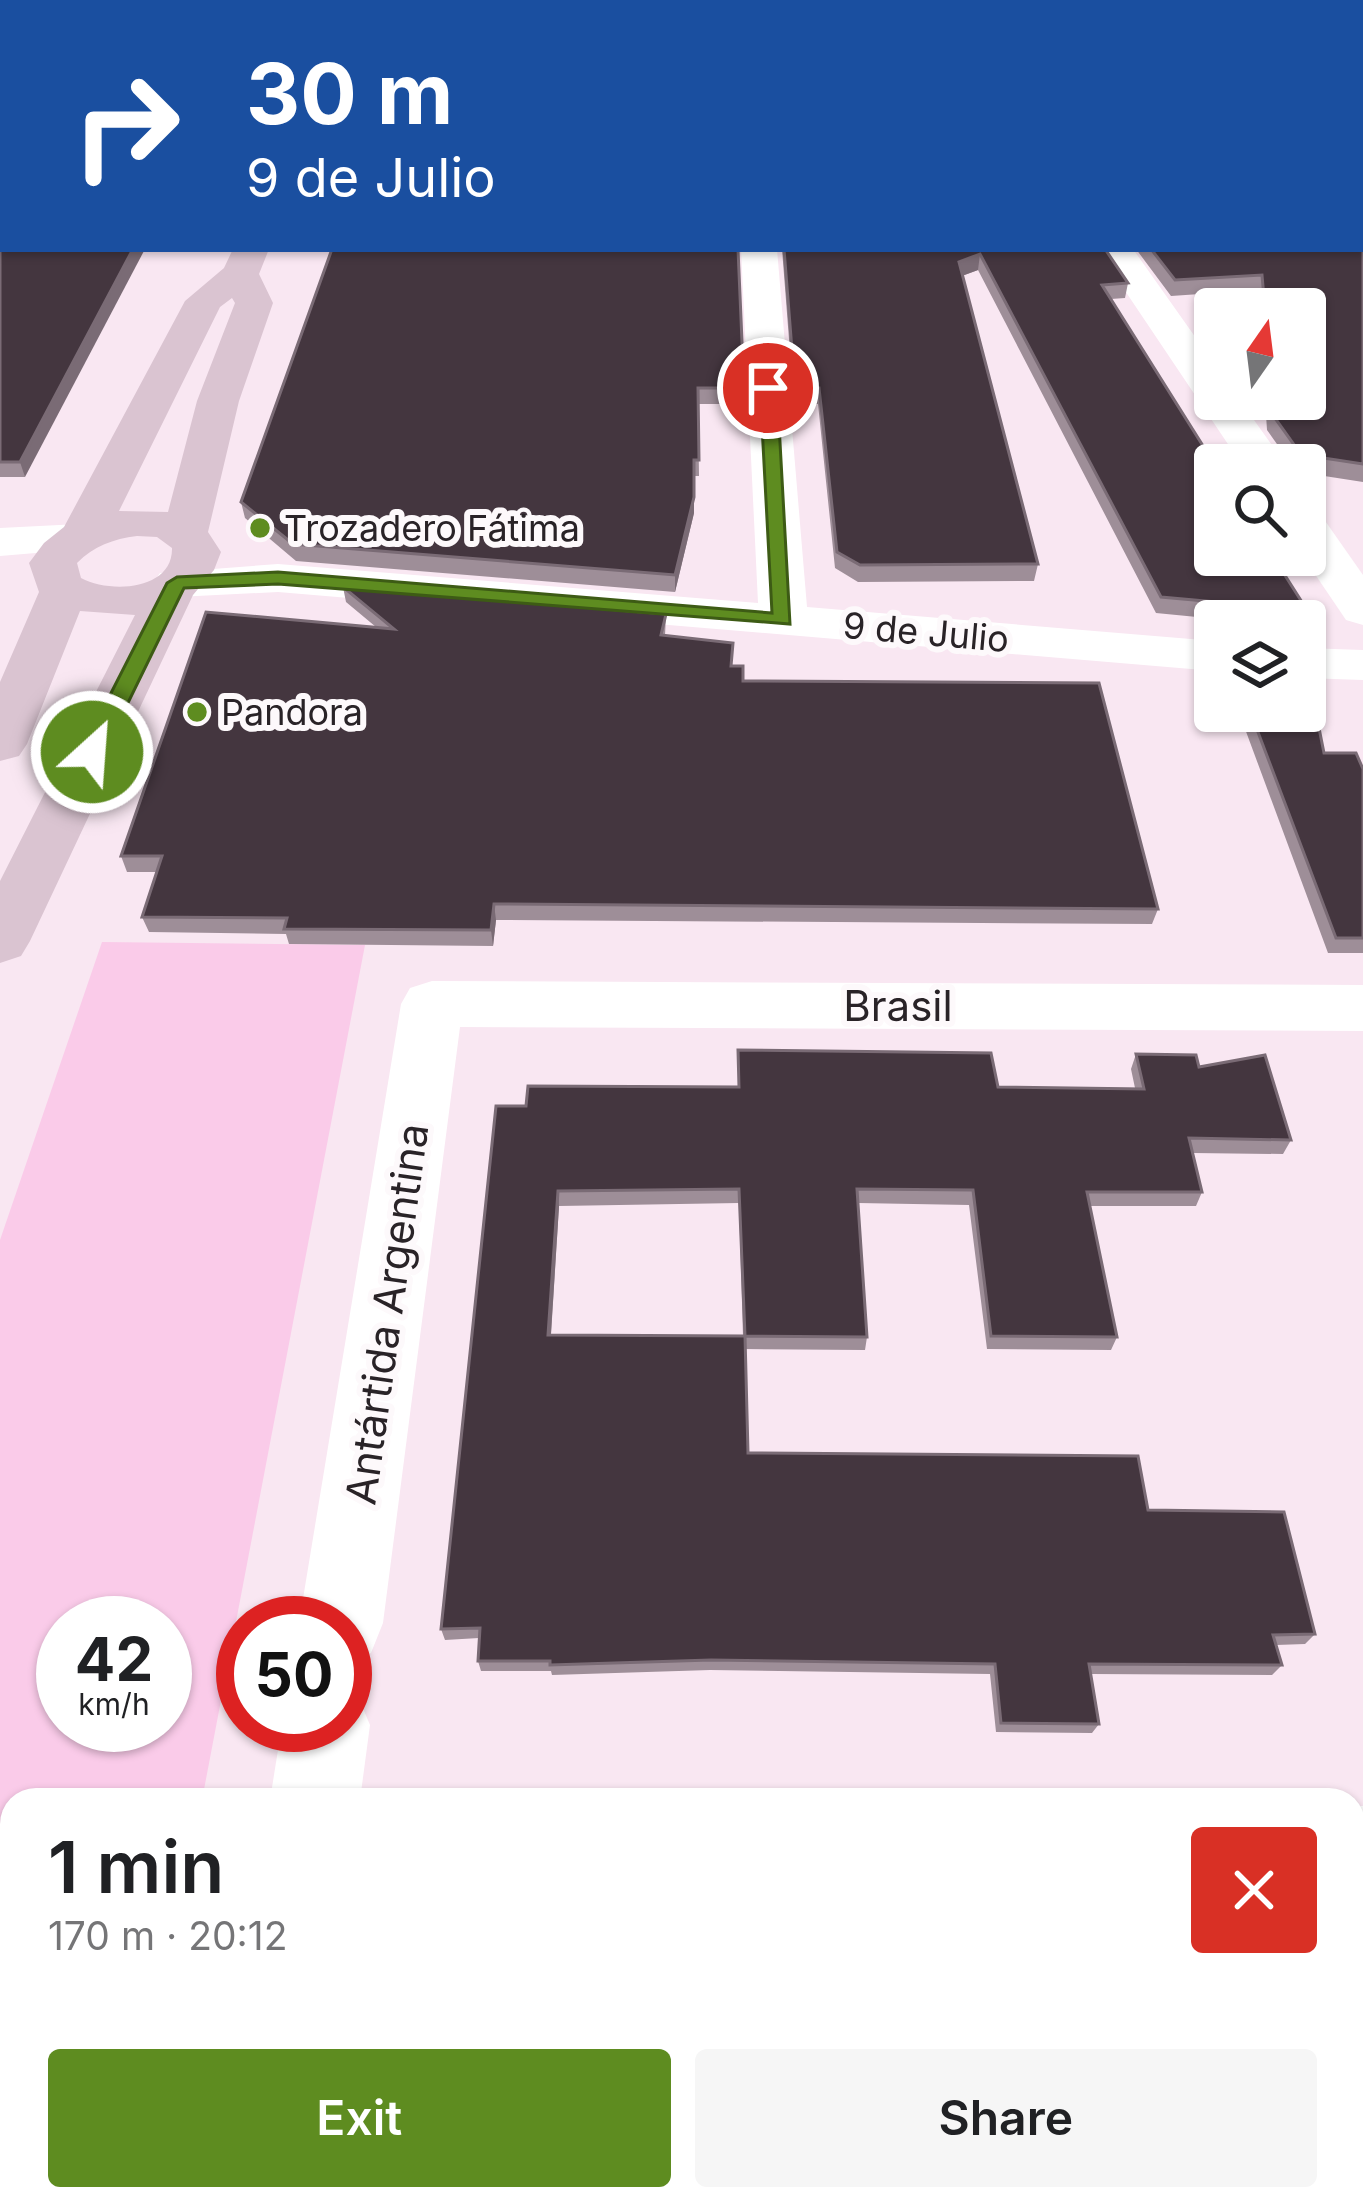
<!DOCTYPE html>
<meta charset="utf-8">
<style>
:root{--surface:#fff;--page:#f6f6f6;--text:#202124;--muted:#757577;--accent:#5e8c20}
body{margin:0;font-family:Inter,sans-serif;background:var(--page);color:var(--text);height:100vh;display:flex;flex-direction:column;font-size:45px;white-space:nowrap}
*{box-sizing:border-box;margin:0}
p{font-size:39px;color:var(--muted)}
.icon{flex:none;width:66px;height:66px;fill:none;stroke:currentColor;stroke-width:2;stroke-linecap:round;stroke-linejoin:round}
.map{position:relative;flex:1;overflow:hidden}
.drawer{position:absolute;left:0px;top:1788px;width:1365px;height:423px;display:flex;flex-direction:column;background:var(--surface);border-radius:36px 36px 0 0;box-shadow:0 3px 9px #0004}
.drawer>*{flex:none}
.guide{position:absolute;left:0px;top:0px;width:1365px;height:252px;box-shadow:0 3px 9px #0004;background:#1a4fa0;color:#fff;overflow:hidden}
.needle{width:78px;rotate:14deg}
.fabs{position:absolute;left:1194px;top:288px;display:grid;gap:24px}
.fabs a{display:grid;place-items:center;width:132px;height:132px;border-radius:12px;background:var(--surface);box-shadow:0 3px 9px #0004;font-size:60px}
.speed{position:absolute;left:36px;top:1596px;display:flex;gap:24px;font-size:60px;font-weight:700;text-align:center}
.speed>*{display:grid;place-content:center;width:156px;height:156px;border-radius:50%;background:var(--surface);box-shadow:0 3px 9px #0004;line-height:1}
.speed small{font-size:30px;font-weight:400}
.speed .limit{border:18px solid #d22;background:#fff;color:#111}
.pin{position:absolute;display:grid;place-items:center;width:102px;height:102px;color:#fff;margin:-51px;border:6px solid #fff;border-radius:50%;box-shadow:0 3px 12px #0007}
.me{position:absolute;width:132px;margin:-66px;rotate:26deg;stroke-linejoin:round;filter:drop-shadow(0 0 9px #0008)}
.turn{display:flex;align-items:center;gap:42px;height:252px;padding:0 48px;font-size:54px}
.turn .icon{width:156px;height:156px;stroke-width:2.5}
.turn b{display:block;font-size:84px;line-height:102px}
.round{display:grid;place-items:center;flex:none;width:126px;height:126px;border-radius:12px;background:var(--page)}
.overview{display:flex;align-items:center;justify-content:space-between;height:204px;padding:0 48px}
h1{font-size:72px;font-weight:600;line-height:90px}
.action{display:flex;gap:24px;margin-top:auto;padding:24px 48px}
.action a{flex:1;height:138px;border-radius:12px;background:var(--accent);color:#fff;font-size:48px;font-weight:600;line-height:138px;text-align:center}
.action a+a{background:var(--page);color:var(--text)}
.map>svg:first-child{display:block}
</style>
<div class="map">
<svg width="1363" height="2210" viewBox="0 0 1363 2210">
<rect width="100%" height="100%" fill="#f9e7f2"/>
<path fill="#facbe9" fill-rule="evenodd" d="M102,942L365,945L202,1800H12V1975H0V1240ZM63,1623H165V1725H63Z"/>
<g fill="none" stroke-linecap="round" stroke-linejoin="round">
<g fill="#fff" fill-rule="evenodd">
<path d="M741,249H777L807,607L1215,641V671L278,592L177,597L160,593L153,583L160,573L278,564L758,603Z"/>
<path d="M1097,249H1133L1215,365V399H1239L1286,465H1242Z"/>
<path d="M1305,511L1321,515L1363,575V625L1346,620L1302,555Z"/>
<path d="M1305,648L1363,650V680L1305,678Z"/>
<path d="M432,981L1363,985V1031L460,1027L383,1623L371,1653L345,1663V1623H299L401,1004L410,988Z"/>
<path d="M345,1689L357,1694L370,1725L360,1800H270L282,1725H345Z"/>
<rect x="1353" y="1806" width="10" height="92"/>
</g>
<path fill="#fff" fill-rule="evenodd" d="M79,524L95,528L102,538L95,548L0,556V528Z"/>
<g fill="#dac4d1" fill-rule="evenodd">
<path d="M371,0H399L370,3Z"/>
<path d="M233,249H269L259,274L273,303L239,401L208,532L221,552L214,570L193,595L30,941L21,956L0,963V881L135,615L80,611L27,744L19,756L0,761V682L39,592L29,563L44,543L64,527L185,301L224,268ZM232,298L235,303L197,401L168,512L119,511L220,307ZM137,536L157,537L172,548C173,590 111,594 81,578L77,563C94,546 113,539 137,536Z"/>
</g>
</g>
<g fill="#9e8e98" fill-rule="evenodd">
<path d="M1363,132V482L1305,473V465H1287L1289,461L1267,430L1265,399H1305V309H1259L1258,290L1171,296L1136,249H1362Z"/>
<path d="M0,156L25,477H0Z"/>
<path d="M332,249L744,388V404H698L699,476H694V513L675,592L296,561L245,518L241,502Z"/>
<path d="M782,249H1105L1128,283L1125,298L1111,299L1307,610L1303,621H1238L1156,613L978,270L962,276L1038,564L1034,581L858,582L835,568L818,404H794Z"/>
<path d="M343,587L666,614L665,636L732,666L743,681L1158,909L1152,924L496,920L493,946L289,944L286,934L149,932L142,917L157,872H127L121,856L376,627L346,602Z"/>
<path d="M1243,711H1305L1324,753L1363,769V953H1328L1241,718Z"/>
<path d="M738,1050L998,1087L1135,1088L1131,1069L1136,1054L1199,1067L1291,1140L1283,1154L1193,1153L1202,1192L1196,1206H1090L1117,1337L1111,1350L987,1349L969,1205L858,1203L867,1337L865,1350L745,1349L748,1453L1148,1510L1315,1634L1305,1644L1276,1645L1282,1665L1272,1675L1091,1674L1099,1724L1092,1733L996,1732L990,1674L710,1670L552,1675L551,1671H481L478,1661L479,1638L445,1640L441,1629L526,1106L738,1087ZM739,1203L743,1336L551,1335L559,1206Z"/>
</g>
<g fill="#7a6b75">
<path d="M133,249H145L25,477L20,462Z"/>
<path d="M980,254L978,270L956,278L959,262Z"/>
<path d="M694,497V513L675,592V575Z"/>
<path d="M494,904L496,920L493,946L491,930Z"/>
<path d="M558,1191L559,1206L550,1348L548,1335Z"/>
</g>
<g fill="#44363f" stroke="#7a6b75" stroke-width="3" fill-rule="evenodd">
<path d="M0,0H266L265,3H3V153L2,131L0,132Z"/>
<path d="M422,0H1363V111L1362,3H421Z"/>
<path d="M1362,124L1363,132V464L1291,453L1295,446L1272,414L1271,399H1305V309H1265L1262,275L1175,280L1151,249H1362Z"/>
<path d="M3,154V249H133L20,462H0V156Z"/>
<path d="M332,249H738L744,388H698L699,460H694V497L675,575L293,544L241,502Z"/>
<path d="M784,249H1105L1128,283L1102,285L1215,465V555H1272L1307,610L1161,597L980,254L959,262L1038,564L860,565L837,552L819,388H795Z"/>
<path d="M343,587L666,614L661,635L733,643L731,666H743V681L1099,683L1158,909L494,904L491,930L284,929L287,918L142,917L162,856H121L206,612L394,629Z"/>
<path d="M1305,707L1315,708L1324,753H1356L1363,769V938H1336L1250,711H1305Z"/>
<path d="M738,1050L991,1053L998,1087L1144,1089L1136,1054L1196,1055L1199,1067L1265,1055L1291,1140L1189,1138L1202,1192H1087L1117,1337L991,1336L973,1190L857,1189L867,1337L745,1336L748,1453L1138,1456L1148,1510L1284,1512L1315,1634L1273,1635L1282,1665L1089,1664L1099,1724L1001,1723L995,1664L711,1660L550,1665V1661H478L480,1628L441,1629L496,1106H526L528,1086L739,1087ZM739,1189L745,1336L548,1335L558,1191Z"/>
<path d="M0,1970H12V2018L8,2035H0Z"/>
<path d="M1353,1980H1363V2210H143L144,2199H1353Z"/>
</g>
<path fill="#5e8c20" stroke="#3d5b15" stroke-width="3" d="M768,383L777,388L790,624L278,584L184,588L104,752L92,759L81,752L167,583L177,577L278,572L772,613L760,388Z"/>
<g fill="#5e8c20" stroke="#fdf9fb" stroke-width="4.5">
<circle cx="260" cy="528" r="12"/>
<circle cx="197" cy="712" r="12"/>
</g>
<g text-anchor="middle" stroke-width="12" stroke-linejoin="round" paint-order="stroke">
<g font-size="36" fill="#292327" stroke="#fdf9fb" text-anchor="start">
<text x="284" y="541">Trozadero Fátima</text>
<text x="221" y="725">Pandora</text>
</g>
<g font-size="36" fill="#292327" stroke="#fdf9fb">
<text transform="translate(926 632) rotate(5)" y="13">9 de Julio</text>
</g>
<g font-size="42" fill="#292327" stroke="#fdf9fb">
<text x="898" y="1021">Brasil</text>
<text transform="translate(387 1314) rotate(-82)" y="15">Antártida Argentina</text>
</g>
</g>
</svg>
<div class="fabs">
<a><svg class="needle" viewBox="-14 -14 28 28"><path d="M0-13l5 13h-10z" fill="#e53935"/><path d="M0 13l5-13h-10z" fill="#757577"/></svg></a>
<a><svg class="icon" aria-label="search" viewBox="0 0 24 24"><circle cx="10" cy="10" r="6"/><path d="M15 15l6 6"/></svg></a>
<a><svg class="icon" aria-label="layers" viewBox="0 0 24 24"><path d="M12 4l9 5-9 5-9-5zM3 14l9 5 9-5"/></svg></a>
</div>
<div class="speed"><div>42<small>km/h</small></div><div class="limit">50</div></div>
<div class="pin" style="left:768px;top:388px;background:#d93025"><svg class="icon" aria-label="arrive" viewBox="0 0 24 24"><path d="M6 21V4h12l-3 4 3 4H6"/></svg></div>
<svg class="me" style="left:92px;top:752px" viewBox="-20 -20 40 40"><circle r="17" fill="#5e8c20" stroke="#fff" stroke-width="3"/><path d="M0-11L8 9 0 5-8 9z" fill="#fff"/></svg>
<div class="guide">
<div class="turn"><svg class="icon" aria-label="right" viewBox="0 0 24 24"><path d="M7 20v-9h11M14 6l5 5-5 5"/></svg><div><b>30 m</b>9 de Julio</div></div>
</div>
<section class="drawer">
<div class="overview"><div><h1>1 min</h1><p>170 m · 20:12</p></div><a class="round" style="background:#d93025;color:#fff"><svg class="icon" aria-label="close" viewBox="0 0 24 24"><path d="M6 6l12 12M18 6L6 18"/></svg></a></div>
<div class="action"><a>Exit</a><a>Share</a></div>
</section>
</div>
